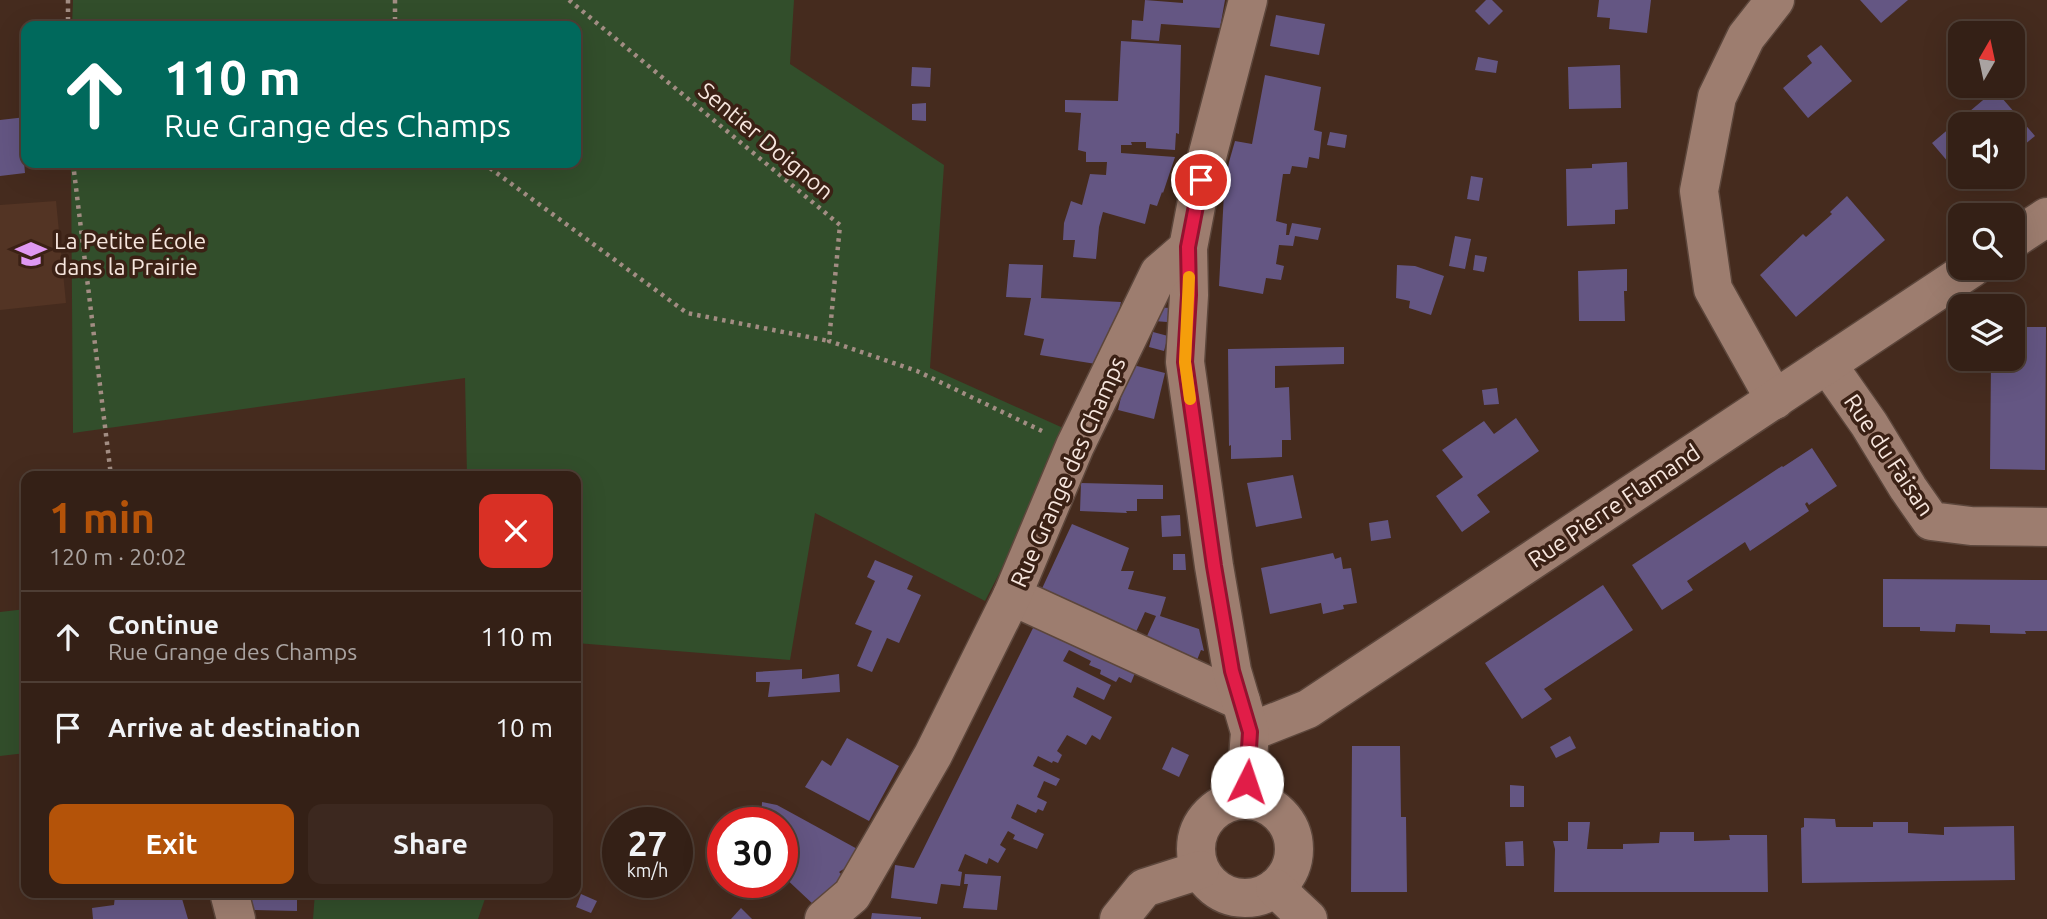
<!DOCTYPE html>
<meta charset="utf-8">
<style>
:root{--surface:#342016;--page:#3c281f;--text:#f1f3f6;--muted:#a9a3a1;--line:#4e3e35;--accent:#b45309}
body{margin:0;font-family:Ubuntu,sans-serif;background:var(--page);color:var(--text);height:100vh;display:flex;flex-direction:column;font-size:26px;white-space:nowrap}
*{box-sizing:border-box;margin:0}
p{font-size:23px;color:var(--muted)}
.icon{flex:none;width:38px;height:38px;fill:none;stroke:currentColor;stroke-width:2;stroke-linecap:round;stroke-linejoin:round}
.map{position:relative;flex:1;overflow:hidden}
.drawer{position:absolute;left:21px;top:471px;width:560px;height:427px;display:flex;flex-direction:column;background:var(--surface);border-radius:14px;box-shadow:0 7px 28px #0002,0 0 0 2px var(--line)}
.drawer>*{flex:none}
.hud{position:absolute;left:21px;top:21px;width:560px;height:147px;border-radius:14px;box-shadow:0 7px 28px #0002,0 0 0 2px var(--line);background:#00695c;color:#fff;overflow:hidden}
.needle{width:46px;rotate:9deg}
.fabs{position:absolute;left:1948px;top:21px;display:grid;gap:14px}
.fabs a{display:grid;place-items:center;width:77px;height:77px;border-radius:14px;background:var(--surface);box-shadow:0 7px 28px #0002,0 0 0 2px var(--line);font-size:35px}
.speed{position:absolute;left:602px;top:807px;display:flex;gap:14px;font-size:35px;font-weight:700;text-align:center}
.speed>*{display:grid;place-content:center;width:91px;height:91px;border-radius:50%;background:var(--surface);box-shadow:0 7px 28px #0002,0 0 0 2px var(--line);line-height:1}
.speed small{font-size:18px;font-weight:400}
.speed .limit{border:10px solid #d22;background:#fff;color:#111}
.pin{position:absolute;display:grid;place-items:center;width:60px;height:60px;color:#fff;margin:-30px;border:4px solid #fff;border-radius:50%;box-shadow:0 2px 7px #0007}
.me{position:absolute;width:77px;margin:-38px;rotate:4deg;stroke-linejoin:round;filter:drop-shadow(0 0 5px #0008)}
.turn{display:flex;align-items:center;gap:24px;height:147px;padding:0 28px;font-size:32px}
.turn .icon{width:91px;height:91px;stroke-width:2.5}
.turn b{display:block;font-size:49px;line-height:60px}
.round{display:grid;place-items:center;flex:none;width:74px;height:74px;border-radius:14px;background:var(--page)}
.summary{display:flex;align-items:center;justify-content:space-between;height:119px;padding:0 28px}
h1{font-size:42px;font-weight:600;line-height:52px;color:var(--accent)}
.cta{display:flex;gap:14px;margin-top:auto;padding:14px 28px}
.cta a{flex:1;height:80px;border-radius:14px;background:var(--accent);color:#fff;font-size:28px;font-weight:600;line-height:80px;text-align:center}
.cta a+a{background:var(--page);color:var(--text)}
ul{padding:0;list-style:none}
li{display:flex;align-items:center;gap:21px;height:91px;padding:0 28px;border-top:2px solid var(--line)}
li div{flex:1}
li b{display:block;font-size:26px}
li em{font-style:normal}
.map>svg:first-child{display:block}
</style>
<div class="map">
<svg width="2047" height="919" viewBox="0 0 2047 919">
<rect width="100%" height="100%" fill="#452b1e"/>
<path fill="#533424" d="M56,201L66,303L0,310V205Z"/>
<g fill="#324e2b">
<path d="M73,0H794L790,64L944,165L930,368L1072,432L985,601L815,513L790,660L576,643V476H467L465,378L73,433L71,163H576V26H72Z"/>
<path d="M26,609V753L0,756V612Z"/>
<path d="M315,893V892L487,893L478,919H313Z"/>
</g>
<g fill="#645683">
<path d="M1145,0L1183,3V0H1225L1220,28L1161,24L1159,41L1131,39L1132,20L1143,21Z"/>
<path d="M1486,0H1492L1503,11L1489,25L1475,11Z"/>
<path d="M1599,0H1651L1647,33L1609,29L1610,18L1597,17Z"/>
<path d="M1860,0H1908L1881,23Z"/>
<path d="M1276,15L1325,24L1319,55L1270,46Z"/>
<path d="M1121,41L1181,45L1179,134L1176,133L1175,150L1146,148V142H1131L1132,145H1121V153L1175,157L1163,193L1162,192L1157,206L1150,204L1145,224L1103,212L1099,227L1096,259L1073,257L1075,240H1063L1064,223L1071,201L1082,205L1090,174L1106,175L1107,162H1086V152L1078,150L1081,113L1065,112V100L1118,101Z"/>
<path d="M1821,45L1852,81L1808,118L1783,88L1812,63L1807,56Z"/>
<path d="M1478,57L1498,61L1496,73L1475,70Z"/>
<path d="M1620,65L1621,108L1569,109L1568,67Z"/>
<path d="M912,67L931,68L930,87L911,86Z"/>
<path d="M1265,75L1321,87L1314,130L1322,132L1319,159L1309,157L1307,168L1292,166L1290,174H1283L1276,221L1287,224L1286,235H1289L1292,223L1321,228L1318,240L1295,236L1293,246L1279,245L1276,264L1284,266L1281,280L1266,278L1263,294L1219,286L1224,193L1229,162L1235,141L1252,144Z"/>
<path d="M1995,90L2035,136L2012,155V124H1960V176L1932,143Z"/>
<path d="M926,103V121L912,120V104Z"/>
<path d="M26,117V161L24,162L25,173L0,176V120Z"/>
<path d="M1330,132L1347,135L1345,148L1327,145Z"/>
<path d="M1627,162L1628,209L1615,210V224L1567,226L1566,169L1592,168V164Z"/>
<path d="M1471,176L1483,178L1479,201L1467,199Z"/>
<path d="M1960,177H1986L1971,190Z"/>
<path d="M1847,196L1885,240L1796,317L1760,275L1803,234L1806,237L1832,214L1830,212Z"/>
<path d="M1455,236L1471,239L1465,269L1449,266Z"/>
<path d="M1475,255L1487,257L1484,272L1473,270Z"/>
<path d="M1009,264L1043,265L1041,298L1121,302L1115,327H1110L1102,365L1040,355L1044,339L1024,335L1031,298L1006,297Z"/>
<path d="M1397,265L1415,266L1444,276L1431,315L1409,308L1410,301L1396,298Z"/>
<path d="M1627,269V291H1624L1625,321H1579L1578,271Z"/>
<path d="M1156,307L1169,308L1167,322L1154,321Z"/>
<path d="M2012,327H2046L2045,470L1990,469L1991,359H2012Z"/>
<path d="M1153,332L1168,336L1164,351L1149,347Z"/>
<path d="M1344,347V364L1275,366V388L1289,387L1291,440H1282V457L1231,459V445L1229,446L1228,349Z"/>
<path d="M1129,364L1165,373L1154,419L1118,410Z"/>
<path d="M1497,388L1499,404L1484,405L1482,390Z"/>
<path d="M1516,418L1539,451L1477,495L1490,512L1462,532L1436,496L1463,477L1442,450L1484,421L1494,434Z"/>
<path d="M1812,448L1837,486L1809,505L1807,502L1805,504L1809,511L1750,551L1745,542L1687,581L1693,590L1662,610L1632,565L1782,466L1783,467Z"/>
<path d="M1293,475L1302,518L1256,527L1247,483Z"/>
<path d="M1081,483L1163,485V499H1137V511H1126L1127,513L1080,511Z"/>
<path d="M1180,515L1181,536L1162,537L1161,516Z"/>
<path d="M1388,520L1391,538L1371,541L1369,523Z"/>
<path d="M1072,524L1129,548L1121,571H1134L1128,589L1166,597L1160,616L1199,629L1204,651L1201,650L1193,670L1143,645L1156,616L1145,612L1135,634L1082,606L1078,614L1039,595Z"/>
<path d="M1333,553L1335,559L1341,557L1343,569L1351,568L1357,603L1343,605L1344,609L1323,614L1321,603L1270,614L1261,568Z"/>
<path d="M1173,554H1185L1186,570H1173Z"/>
<path d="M875,560L913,576L907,589L921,595L899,643L887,638L872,672L857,666L872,631L855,624L875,581L867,577Z"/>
<path d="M1883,579L2047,580V631H2025L2026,634L1990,633V625L1956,624L1955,632L1920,631V627H1883Z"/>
<path d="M1603,585L1633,630L1544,689L1552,699L1522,719L1485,663Z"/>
<path d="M1036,622L1137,668L1131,683L1119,677L1116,682L1100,674L1101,670L1089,665L1091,661L1069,650L1063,661L1111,685L1104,700L1077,687L1073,697L1112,717L1100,740L1092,735L1086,745L1067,735L1057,751L1062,755L1058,763L1053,761L1052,763L1038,756L1033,766L1060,779L1056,786L1044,781L1037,797L1047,802L1043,811L1038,809L1036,813L1017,804L1011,818L1044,834L1037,849L1013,839L1015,835L1008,831L1000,845L1006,849L998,863L989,858L987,864L965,854L958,871L962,872L960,886L941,884L937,904L891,898L895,865L914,868Z"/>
<path d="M802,669V679L839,674L840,692L768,697L770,682H756V672Z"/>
<path d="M1570,736L1576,748L1556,758L1550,747Z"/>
<path d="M847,738L899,766L869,821L805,787L822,760L831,766Z"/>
<path d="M1352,746H1400L1401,817H1406L1407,892H1351Z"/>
<path d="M1172,747L1189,755L1179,777L1162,769Z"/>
<path d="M1510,785L1524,786V807H1510Z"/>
<path d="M762,802L777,805L861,851L862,857L839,872L843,876L814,905L782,875V869L790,862L782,854V822H761Z"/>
<path d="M1804,818L1835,819L1836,827H1873V822H1908V833L1944,835V827L2014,826L2015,880L1802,883L1801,828L1804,827Z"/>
<path d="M1568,822H1590L1587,849H1623V844L1659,843L1660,832H1694V841L1730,840L1729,835H1767L1768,892H1554L1555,849L1553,841H1568Z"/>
<path d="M1523,841L1524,866H1506L1505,842Z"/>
<path d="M965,874L1001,876L997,910L963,908L968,884H964Z"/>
<path d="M95,892H180L188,919H93L92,908L114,905L115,896L95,895Z"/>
<path d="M252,892H297V911L251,910Z"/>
<path d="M581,894L597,901L591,913L576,907Z"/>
<path d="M741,908L752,919H731Z"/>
<path d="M872,913L921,917V919H871Z"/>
</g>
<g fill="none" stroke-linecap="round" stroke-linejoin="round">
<g stroke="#5c463b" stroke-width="41">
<g id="minor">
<path d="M2012,240L2047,217"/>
<path d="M1827,364L1869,424L1908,488L1931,521L1971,526L2047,527"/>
<path d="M1775,400L1713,289L1699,191L1717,97L1746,37L1775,0"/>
<path d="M1012,596L1241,701"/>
<path d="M1250,732L1308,709L1972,268"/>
<path d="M1245,799L1250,732L1232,671L1214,566L1185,362L1189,295L1188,248L1201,180L1248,0"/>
<circle cx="1245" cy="849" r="49"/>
<path d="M1275,888L1308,919"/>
<path d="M229,892L236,919"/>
<path d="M824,919L852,895L933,755L1012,596L1075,446L1159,273L1188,248"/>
<path d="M1119,919L1144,888L1200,870"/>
</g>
</g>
<g stroke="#a28d83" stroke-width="4.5" stroke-dasharray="3.5 5" stroke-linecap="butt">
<path d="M68,0V26"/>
<path d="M395,0V26"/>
<path d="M569,0L840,225L829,341L917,371L1042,431"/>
<path d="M73,163L111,476"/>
<path d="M483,163L687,313L829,341"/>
</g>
<use href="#minor" stroke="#9d7d6f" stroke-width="38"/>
</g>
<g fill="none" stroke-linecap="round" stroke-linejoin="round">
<g stroke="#92132f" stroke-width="18">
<path id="route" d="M1201,180L1188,247L1189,295L1185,362L1214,566L1232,671L1250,732L1247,782"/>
</g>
<use href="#route" stroke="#e11d48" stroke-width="12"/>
<path stroke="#f59e0b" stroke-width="12" d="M1189,277L1185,362L1190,399"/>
</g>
<defs>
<g id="school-bare" transform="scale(2.415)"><path d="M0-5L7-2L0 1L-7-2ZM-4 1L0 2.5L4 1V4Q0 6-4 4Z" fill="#df98f2" stroke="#3b2115" stroke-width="2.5" paint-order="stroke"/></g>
</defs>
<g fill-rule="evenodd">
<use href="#school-bare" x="31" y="254"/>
</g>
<g text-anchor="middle" stroke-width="7" stroke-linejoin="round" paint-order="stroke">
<g font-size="23" fill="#f7e6de" stroke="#3b2115">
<text transform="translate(766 141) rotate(40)" y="8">Sentier Doignon</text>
<text transform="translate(1889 455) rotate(56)" y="8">Rue du Faisan</text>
<text transform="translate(1068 472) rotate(-66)" y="8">Rue Grange des Champs</text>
<text transform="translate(1614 506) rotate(-34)" y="8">Rue Pierre Flamand</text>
</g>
<g font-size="23" fill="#f7e6de" stroke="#3b2115" text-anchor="start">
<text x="54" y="249">La Petite École<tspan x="54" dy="26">dans la Prairie</tspan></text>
</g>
</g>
</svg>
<div class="fabs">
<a><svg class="needle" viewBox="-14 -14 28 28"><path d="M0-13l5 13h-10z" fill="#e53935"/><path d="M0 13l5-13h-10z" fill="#a9a3a1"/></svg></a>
<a><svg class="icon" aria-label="sound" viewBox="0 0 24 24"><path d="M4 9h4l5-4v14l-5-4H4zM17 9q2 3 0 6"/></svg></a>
<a><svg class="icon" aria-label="search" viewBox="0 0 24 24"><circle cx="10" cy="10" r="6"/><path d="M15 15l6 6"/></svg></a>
<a><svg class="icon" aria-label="layers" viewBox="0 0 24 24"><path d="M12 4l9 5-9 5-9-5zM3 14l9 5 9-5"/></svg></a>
</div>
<div class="speed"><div>27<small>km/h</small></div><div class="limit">30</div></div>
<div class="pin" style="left:1201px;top:180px;background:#d93025"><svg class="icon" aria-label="arrive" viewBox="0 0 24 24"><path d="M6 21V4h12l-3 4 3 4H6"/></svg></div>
<svg class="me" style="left:1247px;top:782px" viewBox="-20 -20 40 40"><circle r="19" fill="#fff"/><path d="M0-13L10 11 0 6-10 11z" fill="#e11d48"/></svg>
<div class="hud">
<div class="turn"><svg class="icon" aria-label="ahead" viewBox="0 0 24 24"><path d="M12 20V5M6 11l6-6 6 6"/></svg><div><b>110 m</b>Rue Grange des Champs</div></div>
</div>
<section class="drawer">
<div class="summary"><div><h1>1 min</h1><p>120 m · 20:02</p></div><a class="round" style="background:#d93025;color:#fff"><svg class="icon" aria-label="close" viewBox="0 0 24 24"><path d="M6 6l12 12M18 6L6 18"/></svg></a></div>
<ul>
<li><svg class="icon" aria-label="ahead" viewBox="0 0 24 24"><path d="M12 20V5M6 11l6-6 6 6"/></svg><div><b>Continue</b><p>Rue Grange des Champs</p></div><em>110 m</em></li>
<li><svg class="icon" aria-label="arrive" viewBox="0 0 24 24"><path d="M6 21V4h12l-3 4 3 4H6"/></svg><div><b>Arrive at destination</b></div><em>10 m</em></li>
</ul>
<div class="cta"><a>Exit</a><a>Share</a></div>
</section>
</div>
